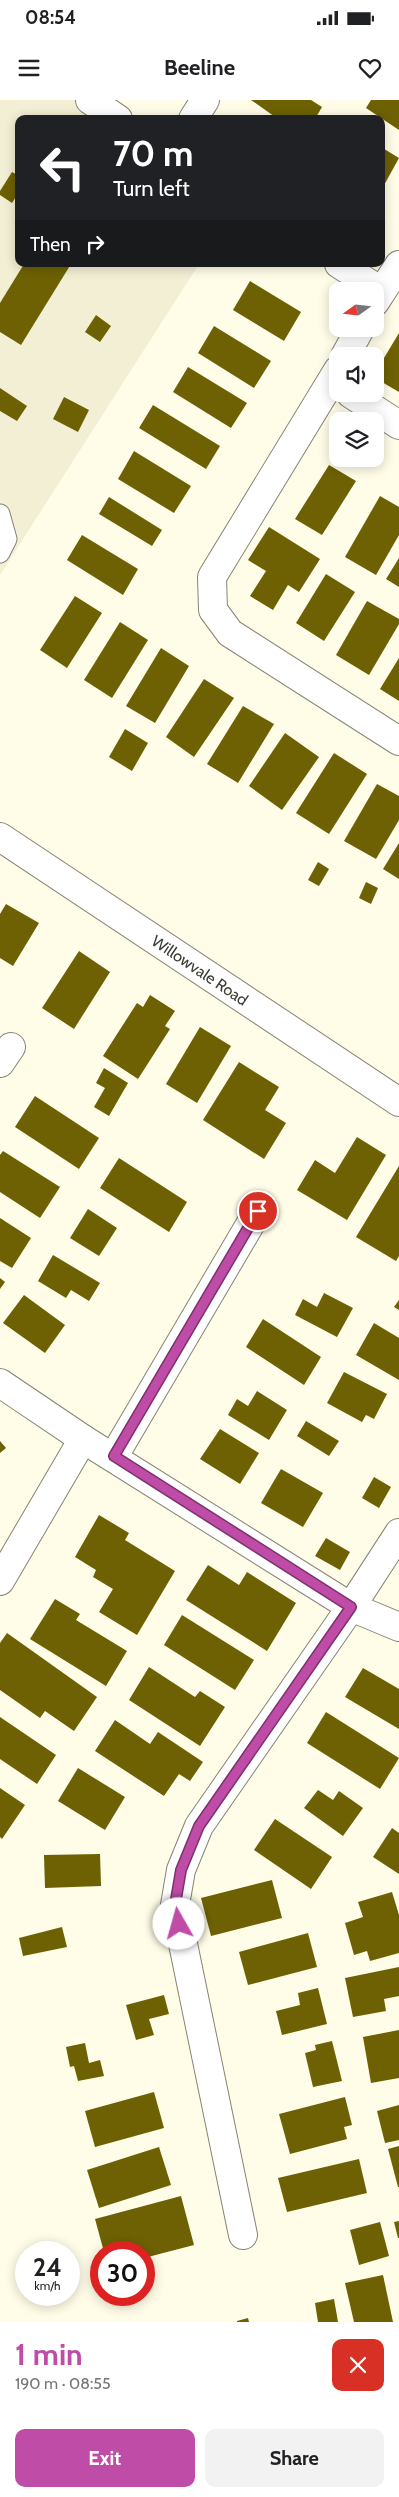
<!DOCTYPE html>
<meta charset="utf-8">
<style>
:root{--surface:#fff;--page:#f2f2f2;--text:#202124;--muted:#757577;--accent:#bf4ca7}
body{margin:0;font-family:Cabin,sans-serif;background:var(--page);color:var(--text);height:100vh;display:flex;flex-direction:column;font-size:19px;white-space:nowrap}
*{box-sizing:border-box;margin:0}
p{font-size:16px;color:var(--muted)}
.icon{flex:none;width:28px;height:28px;fill:none;stroke:currentColor;stroke-width:2;stroke-linecap:round;stroke-linejoin:round}
.map{position:relative;height:2222px;overflow:hidden}
.side{display:flex;flex-direction:column;background:var(--surface);flex:1}
.side>*{flex:none}
.guide{position:absolute;left:15px;top:15px;width:370px;height:152px;border-radius:10px;box-shadow:0 2px 12px #0003;background:#202124;color:#fff;overflow:hidden}
.needle{width:32px;rotate:255deg}
.tools{position:absolute;left:329px;top:182px;display:grid;gap:10px}
.tools a{display:grid;place-items:center;width:55px;height:55px;border-radius:10px;background:var(--surface);box-shadow:0 2px 12px #0003;font-size:25px}
.speed{position:absolute;left:15px;top:2141px;display:flex;gap:10px;font-size:25px;font-weight:700;text-align:center}
.speed>*{display:grid;place-content:center;width:65px;height:65px;border-radius:50%;background:var(--surface);box-shadow:0 2px 12px #0003;line-height:1}
.speed small{font-size:12px;font-weight:400}
.speed .limit{border:8px solid #d22;background:#fff;color:#111}
.pin{position:absolute;display:grid;place-items:center;width:42px;height:42px;color:#fff;margin:-21px;border:2px solid #fff;border-radius:50%;box-shadow:0 1px 5px #0007}
.me{position:absolute;width:55px;margin:-28px;rotate:353deg;stroke-linejoin:round;filter:drop-shadow(0 0 4px #0008)}
.turn{display:flex;align-items:center;gap:18px;height:105px;padding:0 15px;font-size:22px}
.turn .icon{width:65px;height:65px;stroke-width:2.5}
.turn b{display:block;font-size:35px;line-height:42px}
.then{display:flex;align-items:center;height:48px;padding:0 15px;background:#0003;gap:10px;font-size:19px}
.round{display:grid;place-items:center;flex:none;width:52px;height:52px;border-radius:10px;background:var(--page)}
.overview{display:flex;align-items:center;justify-content:space-between;height:85px;padding:0 15px}
h1{font-size:30px;font-weight:800;line-height:38px;color:var(--accent)}
.action{display:flex;gap:10px;margin-top:auto;padding:10px 15px}
.action a{flex:1;height:58px;border-radius:10px;background:var(--accent);color:#fff;font-size:20px;font-weight:800;line-height:58px;text-align:center}
.action a+a{background:var(--page);color:var(--text)}
.status{display:flex;justify-content:space-between;align-items:center;height:35px;padding:0 25px;background:var(--surface);direction:ltr}
.status svg{height:14px;fill:currentColor}
header{display:flex;justify-content:space-between;align-items:center;height:65px;padding:0 15px;background:var(--surface);font-size:22px;font-weight:800}
.map>svg:first-child{display:block}
</style>
<div class="status"><b>08:54</b><svg viewBox="0 0 49 12"><path d="M0 12V9h3v3zM5 12V6h3v6zM10 12V3h3v9zM15 12V0h3v12zM26 1h20v11H26zM47 4h2v5h-2z"/></svg></div>
<header><svg class="icon" aria-label="menu" viewBox="0 0 24 24"><path d="M4 6h16M4 12h16M4 18h16"/></svg>Beeline<svg class="icon" aria-label="heart" viewBox="0 0 24 24"><path d="M12 20l-8-8c-3-5 5-10 8-4 3-6 11-1 8 4z"/></svg></header>
<div class="map">
<svg width="399" height="2222" viewBox="0 0 399 2222">
<rect width="100%" height="100%" fill="#fffce8"/>
<path fill="#f3efd5" d="M0,0H101L130,19H19V164H199L0,475Z"/>
<g fill="#6d6103">
<path d="M251,0H311L322,7L315,19H278Z"/>
<path d="M371,0H399V30L366,8Z"/>
<path d="M381,47L399,58L383,87L381,86Z"/>
<path d="M12,72L19,76V92L12,103L0,95V91Z"/>
<path d="M24,164H71L21,245L0,232V203Z"/>
<path d="M250,181L301,212L284,241L233,210Z"/>
<path d="M96,215L111,226L100,242L85,232Z"/>
<path d="M214,226L271,261L254,288L198,253Z"/>
<path d="M399,233V292L375,278V273Z"/>
<path d="M188,267L247,303L231,328L173,292Z"/>
<path d="M0,288L27,306L17,321L0,311Z"/>
<path d="M64,297L89,310L78,332L53,319Z"/>
<path d="M153,305L220,346L206,369L139,328Z"/>
<path d="M134,351L191,386L174,413L118,379Z"/>
<path d="M329,365L356,381L322,435L295,419Z"/>
<path d="M380,396L399,407V435L376,475L345,457Z"/>
<path d="M109,397L162,430L152,446L99,414Z"/>
<path d="M269,427L320,459L299,492L288,485L273,510L250,496L266,471L248,460Z"/>
<path d="M82,435L138,469L123,495L67,460Z"/>
<path d="M399,458V487L386,479Z"/>
<path d="M326,474L355,492L324,541L296,523Z"/>
<path d="M75,496L102,513L67,568L40,550Z"/>
<path d="M367,501L399,519V524L369,575L336,555Z"/>
<path d="M120,522L148,540L112,598L84,580Z"/>
<path d="M161,548L189,566L155,623L126,606Z"/>
<path d="M399,558V601L380,589Z"/>
<path d="M204,579L234,598L194,657L166,637Z"/>
<path d="M243,606L274,624L238,683L207,664Z"/>
<path d="M125,629L148,643L132,671L109,657Z"/>
<path d="M285,633L319,657L282,710L249,686Z"/>
<path d="M334,653L367,674L329,734L296,713Z"/>
<path d="M377,684L399,696V720L376,759L344,741Z"/>
<path d="M399,743V779L383,769Z"/>
<path d="M318,762L329,769L319,786L308,780Z"/>
<path d="M366,782L378,788L371,804L359,798Z"/>
<path d="M6,804L39,823L13,866L0,858V814Z"/>
<path d="M79,851L110,872L74,929L42,908Z"/>
<path d="M150,895L175,911L165,926L170,929L138,979L103,956L137,903L143,907Z"/>
<path d="M200,927L231,946L197,1003L166,984Z"/>
<path d="M239,962L279,987L265,1010L286,1023L264,1059L203,1020Z"/>
<path d="M104,968L128,983L109,1016L94,1007L105,988L96,983Z"/>
<path d="M35,996L99,1038L79,1069L15,1027Z"/>
<path d="M357,1037L386,1055L347,1120L297,1090L315,1060L335,1073Z"/>
<path d="M3,1051L60,1087L40,1118L0,1092V1055Z"/>
<path d="M119,1058L187,1102L169,1132L100,1088Z"/>
<path d="M399,1066V1156L396,1161L356,1137Z"/>
<path d="M88,1109L117,1128L99,1156L70,1138Z"/>
<path d="M0,1118L31,1138L12,1168L0,1161Z"/>
<path d="M53,1155L100,1183L89,1201L71,1190L66,1198L38,1181Z"/>
<path d="M0,1178L5,1182L0,1189Z"/>
<path d="M324,1193L353,1208L337,1237L295,1215L303,1199L317,1207Z"/>
<path d="M24,1195L65,1225L45,1253L3,1223Z"/>
<path d="M399,1200V1210L394,1207Z"/>
<path d="M263,1219L321,1257L304,1285L246,1247Z"/>
<path d="M374,1223L399,1238V1280L356,1255Z"/>
<path d="M344,1272L387,1294L374,1319L366,1315L362,1322L327,1303Z"/>
<path d="M257,1291L287,1310L269,1340L228,1315L237,1299L248,1306Z"/>
<path d="M306,1321L339,1341L329,1356L297,1336Z"/>
<path d="M220,1329L259,1353L240,1384L200,1359Z"/>
<path d="M0,1341L6,1348L0,1353Z"/>
<path d="M281,1369L323,1393L303,1427L261,1403Z"/>
<path d="M374,1377L391,1387L379,1408L362,1398Z"/>
<path d="M99,1415L129,1433L125,1440L175,1471L137,1535L99,1512L113,1489L93,1477L96,1470L75,1457Z"/>
<path d="M326,1438L350,1452L340,1470L315,1456Z"/>
<path d="M208,1465L239,1485L247,1472L296,1503L267,1551L186,1500Z"/>
<path d="M55,1499L80,1514L76,1520L127,1551L106,1586L30,1539Z"/>
<path d="M182,1515L254,1560L235,1590L164,1545Z"/>
<path d="M7,1533L97,1597L74,1631L45,1611L40,1618L0,1590V1543Z"/>
<path d="M149,1567L195,1597L200,1591L225,1607L200,1646L129,1600Z"/>
<path d="M363,1568L399,1589V1629L345,1597Z"/>
<path d="M326,1612L399,1658L380,1689L307,1643Z"/>
<path d="M0,1617L56,1655L37,1684L0,1659Z"/>
<path d="M115,1620L150,1644L158,1632L203,1662L190,1681L179,1674L164,1696L95,1651Z"/>
<path d="M78,1668L125,1697L105,1730L58,1701Z"/>
<path d="M0,1688L25,1705L2,1739L0,1737Z"/>
<path d="M318,1690L333,1700L339,1691L363,1708L343,1736L304,1708Z"/>
<path d="M275,1719L332,1757L311,1789L254,1750Z"/>
<path d="M392,1728L399,1733V1774L373,1757Z"/>
<path d="M100,1754L101,1786L45,1788L44,1755Z"/>
<path d="M272,1780L282,1818L211,1836L201,1798Z"/>
<path d="M392,1792L399,1815V1853L370,1861L367,1851L354,1855L345,1823L363,1817L358,1802Z"/>
<path d="M62,1827L67,1847L23,1856L19,1838Z"/>
<path d="M308,1833L317,1867L248,1885L239,1852Z"/>
<path d="M399,1867V1896L384,1899L386,1911L353,1917L345,1878Z"/>
<path d="M318,1888L327,1924L282,1935L276,1911L300,1905L298,1893Z"/>
<path d="M164,1895L169,1914L149,1919L154,1935L136,1940L126,1905Z"/>
<path d="M399,1930V1978L371,1983L363,1937Z"/>
<path d="M332,1941L342,1981L313,1987L305,1953L316,1950L315,1945Z"/>
<path d="M85,1943L89,1963L100,1960L104,1976L78,1981L74,1966L70,1967L66,1947Z"/>
<path d="M154,1992L164,2028L95,2047L85,2011Z"/>
<path d="M345,1997L352,2025L344,2027L347,2039L290,2054L279,2014Z"/>
<path d="M399,2005V2040L385,2043L377,2011Z"/>
<path d="M399,2046V2087H398L388,2049Z"/>
<path d="M159,2047L171,2085L99,2108L87,2070Z"/>
<path d="M359,2059L367,2093L287,2112L278,2078Z"/>
<path d="M181,2096L194,2145L144,2158V2152H104L95,2119Z"/>
<path d="M399,2121V2138H398L394,2122Z"/>
<path d="M380,2122L389,2156L359,2165L350,2130Z"/>
<path d="M383,2175L393,2222H354L345,2183Z"/>
<path d="M334,2199L338,2222H318L315,2203Z"/>
<path d="M248,2218L249,2222H237V2221Z"/>
</g>
<g fill="none" stroke-linecap="round" stroke-linejoin="round">
<g stroke="#868472" stroke-width="21">
<path id="lane" d="M0,414L7,439L0,453"/>
</g>
<g stroke="#868472" stroke-width="30">
<g id="street">
<path d="M90,0L118,19"/>
<path d="M193,19L205,0"/>
<path d="M339,164L381,191"/>
<path d="M375,202L399,165"/>
<path d="M345,256L360,229"/>
<path d="M338,270L212,477L213,510L230,533L399,641"/>
<path d="M351,294L399,325"/>
<path d="M0,737L399,1002"/>
<path d="M0,963L11,947"/>
<path d="M0,1283L83,1339L351,1507L399,1527"/>
<path d="M114,1356L258,1111"/>
<path d="M0,1481L83,1339"/>
<path d="M243,2135L175,1805L181,1770L199,1726L351,1507L399,1433"/>
</g>
</g>
<use href="#lane" stroke="#fff" stroke-width="19"/>
<use href="#street" stroke="#fff" stroke-width="28"/>
</g>
<g fill="none" stroke-linecap="round" stroke-linejoin="round">
<g stroke="#7c316d" stroke-width="12">
<path id="route" d="M179,1824L175,1805L181,1770L199,1726L351,1507L114,1356L258,1111"/>
</g>
<use href="#route" stroke="#bf4ca7" stroke-width="9"/>
</g>
<g text-anchor="middle" stroke-width="5" stroke-linejoin="round" paint-order="stroke">
<g font-size="16" fill="#3d3c35" stroke="#fff">
<text transform="translate(200 870) rotate(34)" y="6">Willowvale Road</text>
</g>
</g>
</svg>
<div class="tools">
<a><svg class="needle" viewBox="-14 -14 28 28"><path d="M0-13l5 13h-10z" fill="#e53935"/><path d="M0 13l5-13h-10z" fill="#757577"/></svg></a>
<a><svg class="icon" aria-label="sound" viewBox="0 0 24 24"><path d="M4 9h4l5-4v14l-5-4H4zM17 9q2 3 0 6"/></svg></a>
<a><svg class="icon" aria-label="layers" viewBox="0 0 24 24"><path d="M12 4l9 5-9 5-9-5zM3 14l9 5 9-5"/></svg></a>
</div>
<div class="speed"><div>24<small>km/h</small></div><div class="limit">30</div></div>
<div class="pin" style="left:258px;top:1111px;background:#d93025"><svg class="icon" aria-label="arrive" viewBox="0 0 24 24"><path d="M6 21V4h12l-3 4 3 4H6"/></svg></div>
<svg class="me" style="left:179px;top:1824px" viewBox="-20 -20 40 40"><circle r="19" fill="#fff"/><path d="M0-13L10 11 0 6-10 11z" fill="#bf4ca7"/></svg>
<div class="guide">
<div class="turn"><svg class="icon" aria-label="left" viewBox="0 0 24 24"><path d="M17 20v-9H6M10 6l-5 5 5 5"/></svg><div><b>70 m</b>Turn left</div></div>
<div class="then">Then<svg class="icon" aria-label="right" viewBox="0 0 24 24"><path d="M7 20v-9h11M14 6l5 5-5 5"/></svg></div>
</div>
</div>
<section class="side">
<div class="overview"><div><h1>1 min</h1><p>190 m · 08:55</p></div><a class="round" style="background:#d93025;color:#fff"><svg class="icon" aria-label="close" viewBox="0 0 24 24"><path d="M6 6l12 12M18 6L6 18"/></svg></a></div>
<div class="action"><a>Exit</a><a>Share</a></div>
</section>
